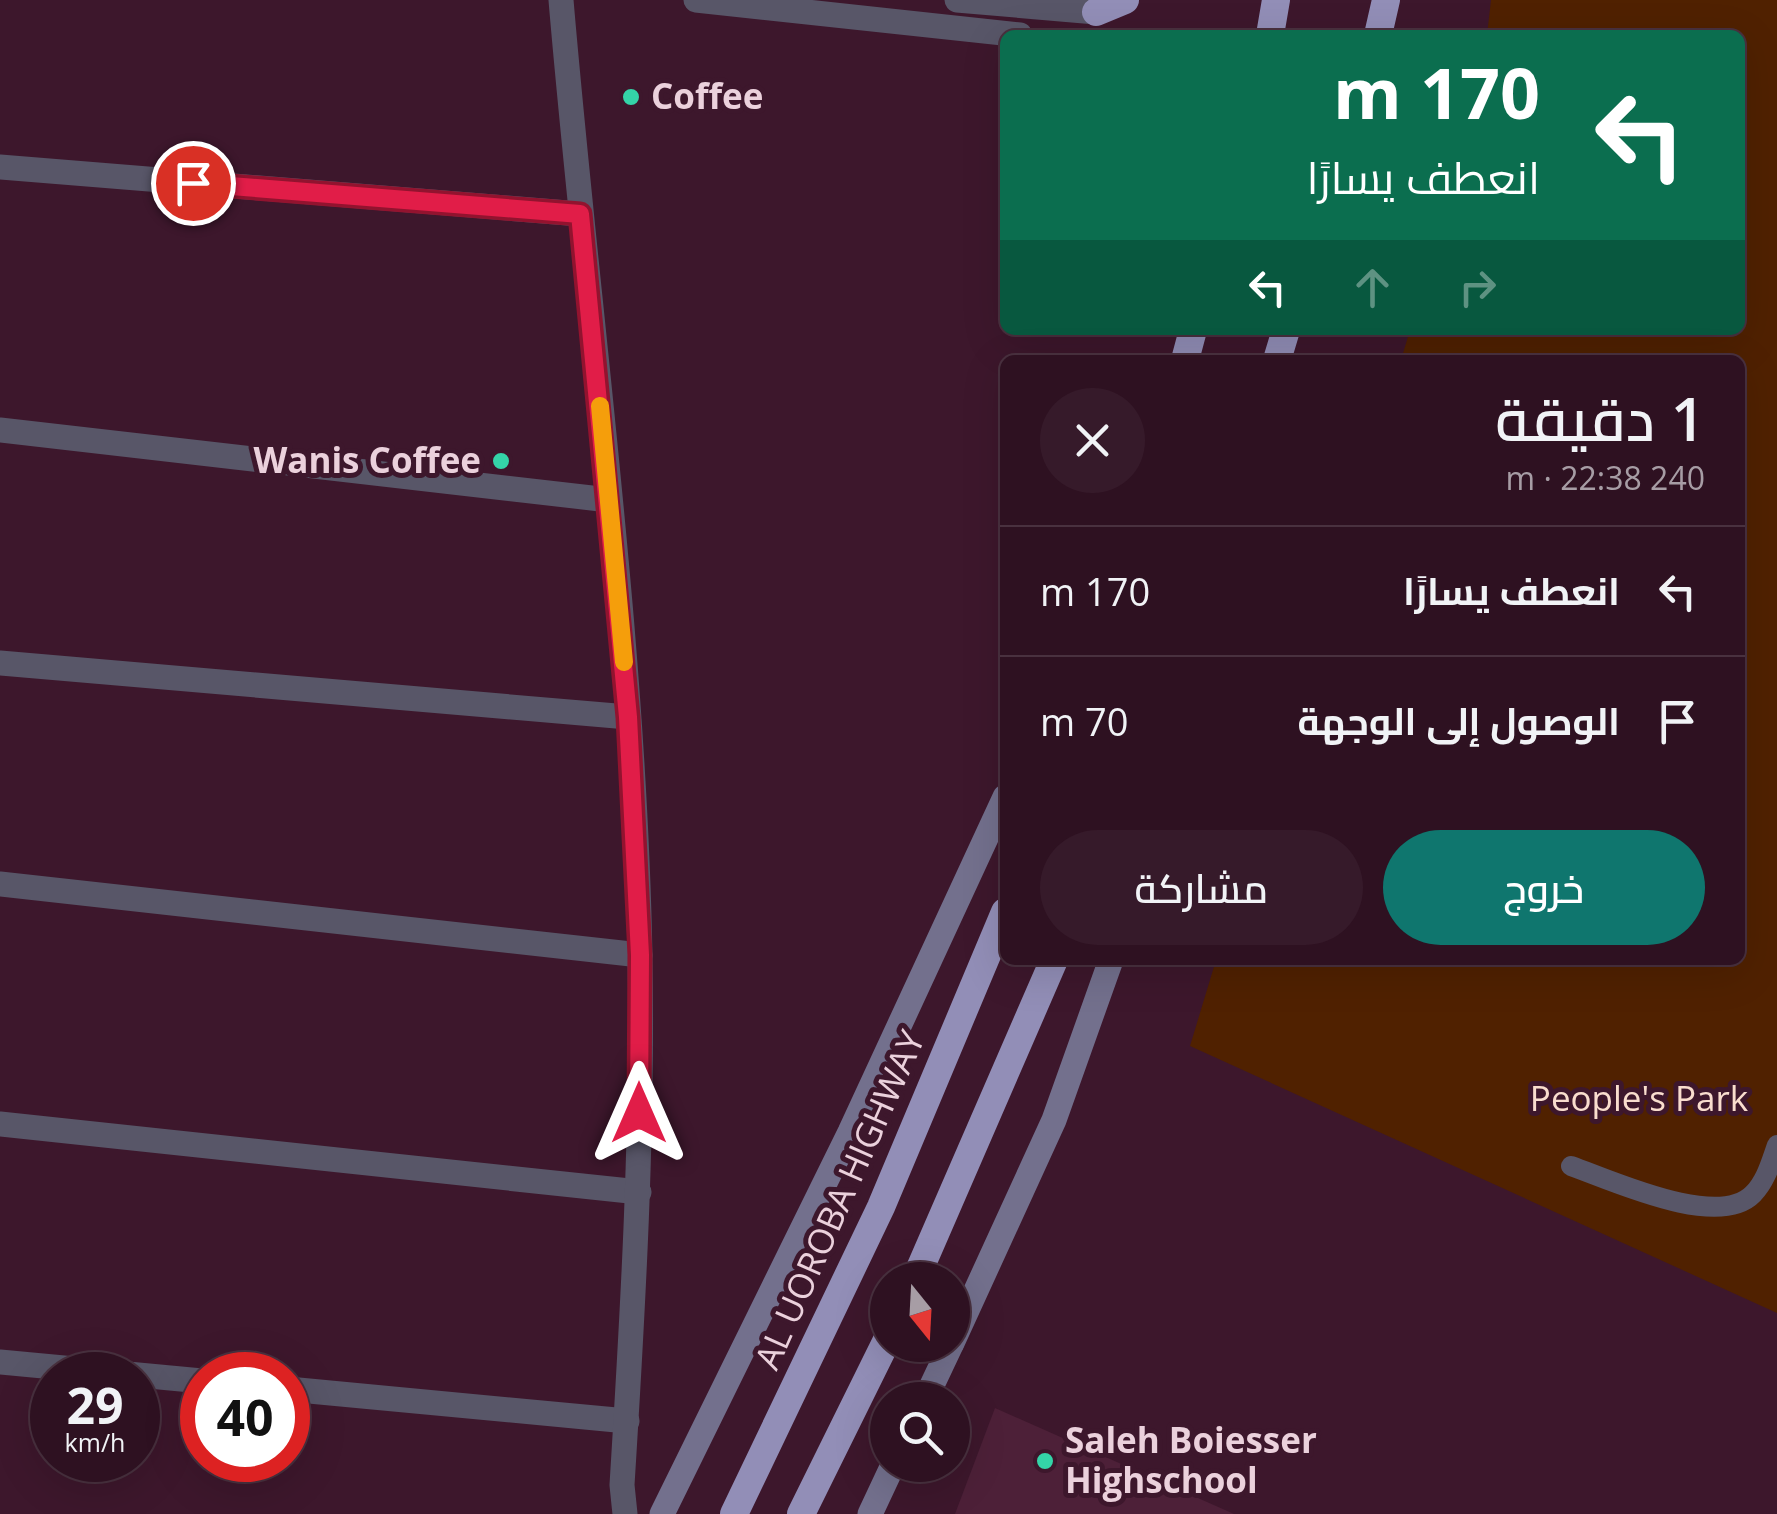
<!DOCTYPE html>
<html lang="ar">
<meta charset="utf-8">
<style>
:root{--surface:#2e1121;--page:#361a2a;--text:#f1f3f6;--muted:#a79da5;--line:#49313f;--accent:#0f766e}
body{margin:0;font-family:"Open Sans",Cairo,sans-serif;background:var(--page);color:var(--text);direction:rtl;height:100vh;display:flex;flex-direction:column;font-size:38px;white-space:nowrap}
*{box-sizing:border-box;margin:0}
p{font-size:32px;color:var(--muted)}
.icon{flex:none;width:55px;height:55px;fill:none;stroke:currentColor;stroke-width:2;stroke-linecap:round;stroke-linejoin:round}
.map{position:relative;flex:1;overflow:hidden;direction:ltr}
.details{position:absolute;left:1000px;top:355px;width:745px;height:610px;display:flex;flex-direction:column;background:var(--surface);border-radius:15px;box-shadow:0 10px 40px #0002,0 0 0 2px var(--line);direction:rtl}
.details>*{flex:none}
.guide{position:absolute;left:1000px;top:30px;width:745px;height:305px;border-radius:15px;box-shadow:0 10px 40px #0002,0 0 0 2px var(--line);direction:rtl;background:#0b6e4f;color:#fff;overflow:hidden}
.needle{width:65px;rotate:162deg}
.buttons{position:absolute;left:870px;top:1262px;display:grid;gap:20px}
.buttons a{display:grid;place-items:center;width:100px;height:100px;border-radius:50%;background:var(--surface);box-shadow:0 10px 40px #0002,0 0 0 2px var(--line);font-size:50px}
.speed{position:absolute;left:30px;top:1352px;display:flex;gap:20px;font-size:50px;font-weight:700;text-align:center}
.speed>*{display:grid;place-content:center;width:130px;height:130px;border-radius:50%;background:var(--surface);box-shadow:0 10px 40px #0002,0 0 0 2px var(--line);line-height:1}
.speed small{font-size:25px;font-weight:400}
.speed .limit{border:15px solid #d22;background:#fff;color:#111}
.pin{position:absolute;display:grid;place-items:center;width:85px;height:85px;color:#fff;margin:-42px;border:5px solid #fff;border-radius:50%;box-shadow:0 2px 10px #0007}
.me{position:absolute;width:110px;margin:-55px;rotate:0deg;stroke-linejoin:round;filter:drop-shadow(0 0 8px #0008)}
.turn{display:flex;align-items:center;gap:35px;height:210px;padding:0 40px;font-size:45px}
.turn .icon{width:130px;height:130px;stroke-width:2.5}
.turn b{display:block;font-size:70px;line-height:85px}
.lanes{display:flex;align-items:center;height:95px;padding:0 40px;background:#0003;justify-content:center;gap:50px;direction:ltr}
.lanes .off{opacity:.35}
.round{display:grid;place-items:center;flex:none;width:105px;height:105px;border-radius:52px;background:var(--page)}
.headline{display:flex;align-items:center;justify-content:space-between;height:170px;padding:0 40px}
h1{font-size:60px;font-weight:600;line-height:75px}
.button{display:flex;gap:20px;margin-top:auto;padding:20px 40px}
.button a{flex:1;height:115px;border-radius:60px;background:var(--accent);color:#fff;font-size:40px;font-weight:600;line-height:115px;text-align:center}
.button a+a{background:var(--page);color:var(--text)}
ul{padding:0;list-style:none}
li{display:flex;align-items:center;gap:30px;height:130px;padding:0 40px;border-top:2px solid var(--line)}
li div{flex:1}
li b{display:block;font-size:38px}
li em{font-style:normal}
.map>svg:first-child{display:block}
</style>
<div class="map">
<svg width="1777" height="1514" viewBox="0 0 1777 1514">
<rect width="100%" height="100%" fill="#3d172c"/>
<path fill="#4d2038" d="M995,1408L1234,1514H955Z"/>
<path fill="#502100" d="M1491,0H1777V1313L1190,1046L1216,960H1740V360H1401L1410,330H1740V35H1487Z"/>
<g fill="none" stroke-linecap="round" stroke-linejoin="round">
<path stroke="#585668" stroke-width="20" d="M1571,1166C1611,1180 1718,1230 1753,1194C1766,1181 1771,1162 1777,1145"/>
<g stroke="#585668" stroke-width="25">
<path d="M0,167L580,214"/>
<path d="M0,430L609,500"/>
<path d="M0,663L628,717"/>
<path d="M0,884L640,955"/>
<path d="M0,1124L639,1192"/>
<path d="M0,1362L202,1381"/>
<path d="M288,1389L627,1421"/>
</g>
<g stroke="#585668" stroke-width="25">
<path d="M561,0C588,318 634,637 640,957C643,1133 633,1309 622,1485L625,1514"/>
<path d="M696,0L1020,35"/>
<path d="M957,0L1096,12"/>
</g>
<g stroke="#73708d" stroke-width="25">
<path d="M952,1343L1054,1120L1111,960"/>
<path d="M925,1400L951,1345"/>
<path d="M662,1514L850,1132L1005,797"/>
<path d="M870,1514L893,1465"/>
</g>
<g stroke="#928eb7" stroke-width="28">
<path d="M1096,12L1125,0"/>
<path d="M1270,35L1276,0"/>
<path d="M1378,35L1386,0"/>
<path d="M1185,360L1193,330"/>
<path d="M1277,360L1286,330"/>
<path d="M915,1280L1054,960"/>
<path d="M734,1514L881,1207L1005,912"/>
<path d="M801,1514L888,1338"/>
</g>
</g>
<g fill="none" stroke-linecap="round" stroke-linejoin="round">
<g stroke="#92132f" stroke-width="25">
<path id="route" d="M193,183L580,214L628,717L640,955L639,1113"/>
</g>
<use href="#route" stroke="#e11d48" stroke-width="18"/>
<path stroke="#f59e0b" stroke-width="18" d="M600,406L624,662"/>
</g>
<g fill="#34d4a8" stroke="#3d172c" stroke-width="4">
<circle cx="631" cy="97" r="10"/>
<circle cx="501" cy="461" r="10"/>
<circle cx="1045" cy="1461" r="10"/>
</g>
<g text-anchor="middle" stroke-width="10" stroke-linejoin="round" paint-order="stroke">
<g font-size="35" font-weight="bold" fill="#ebd1dc" stroke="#3d172c" text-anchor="start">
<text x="651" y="109">Coffee</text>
<text x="481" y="473" text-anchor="end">Wanis Coffee</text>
<text x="1065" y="1453">Saleh Boiesser<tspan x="1065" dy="40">Highschool</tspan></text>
</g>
<g font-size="35" fill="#f9ddce" stroke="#3d172c">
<text x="1639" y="1111">People's Park</text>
</g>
<g font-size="35" fill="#ebd1dc" stroke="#3d172c">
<text transform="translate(840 1200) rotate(-66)" y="12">AL UOROBA HIGHWAY</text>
</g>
</g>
</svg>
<div class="buttons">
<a><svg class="needle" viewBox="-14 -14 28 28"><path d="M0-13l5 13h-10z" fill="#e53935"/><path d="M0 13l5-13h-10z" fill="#a79da5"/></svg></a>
<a><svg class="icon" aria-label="search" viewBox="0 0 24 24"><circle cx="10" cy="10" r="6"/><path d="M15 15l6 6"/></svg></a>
</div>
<div class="speed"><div>29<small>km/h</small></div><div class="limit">40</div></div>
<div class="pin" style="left:193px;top:183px;background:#d93025"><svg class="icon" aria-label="arrive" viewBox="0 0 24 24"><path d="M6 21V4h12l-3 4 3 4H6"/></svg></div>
<svg class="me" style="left:639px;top:1113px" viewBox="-20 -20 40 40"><path d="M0-17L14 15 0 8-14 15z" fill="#e11d48" stroke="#fff" stroke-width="4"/></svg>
<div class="guide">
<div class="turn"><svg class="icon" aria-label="left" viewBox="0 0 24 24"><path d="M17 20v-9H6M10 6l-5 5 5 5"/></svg><div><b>170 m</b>انعطف يسارًا</div></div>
<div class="lanes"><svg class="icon" aria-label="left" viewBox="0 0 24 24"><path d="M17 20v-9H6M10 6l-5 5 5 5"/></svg><svg class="icon off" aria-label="ahead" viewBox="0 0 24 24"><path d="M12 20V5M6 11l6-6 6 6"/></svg><svg class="icon off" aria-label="right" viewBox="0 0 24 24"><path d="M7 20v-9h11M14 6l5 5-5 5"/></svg></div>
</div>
<section class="details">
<div class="headline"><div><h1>1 دقيقة</h1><p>240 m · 22:38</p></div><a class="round"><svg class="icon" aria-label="close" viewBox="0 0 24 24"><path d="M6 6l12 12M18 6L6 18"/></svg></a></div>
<ul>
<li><svg class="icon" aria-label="left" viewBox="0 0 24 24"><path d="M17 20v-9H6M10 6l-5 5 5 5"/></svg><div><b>انعطف يسارًا</b></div><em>170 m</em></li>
<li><svg class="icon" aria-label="arrive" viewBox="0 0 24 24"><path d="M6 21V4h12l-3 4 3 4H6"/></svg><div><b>الوصول إلى الوجهة</b></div><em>70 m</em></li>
</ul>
<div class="button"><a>خروج</a><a>مشاركة</a></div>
</section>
</div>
